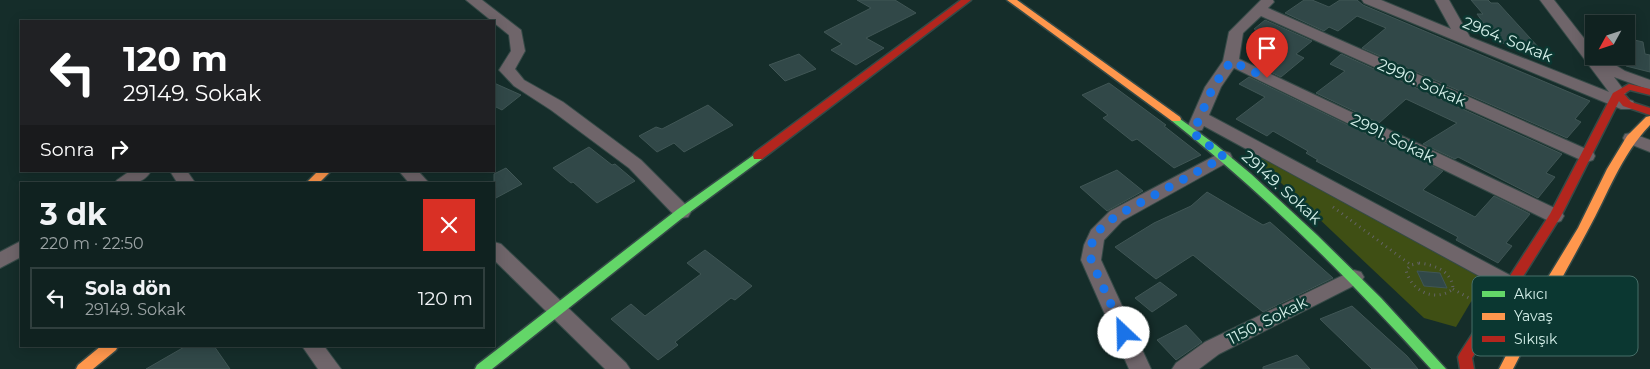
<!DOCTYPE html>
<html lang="tr">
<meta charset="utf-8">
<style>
:root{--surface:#102220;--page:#1e2f2d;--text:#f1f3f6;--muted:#9ca4a5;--line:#303f3e}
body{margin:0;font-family:Montserrat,sans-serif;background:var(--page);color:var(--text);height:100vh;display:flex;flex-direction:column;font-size:19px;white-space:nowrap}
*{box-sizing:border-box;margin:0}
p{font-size:16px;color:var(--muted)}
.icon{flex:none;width:28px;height:28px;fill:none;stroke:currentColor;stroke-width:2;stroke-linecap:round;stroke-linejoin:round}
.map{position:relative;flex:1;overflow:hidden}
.drawer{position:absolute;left:20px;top:182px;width:475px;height:165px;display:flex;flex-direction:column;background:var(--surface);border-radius:0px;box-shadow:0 2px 12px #0003,0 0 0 1px var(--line)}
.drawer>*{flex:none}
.hud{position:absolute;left:20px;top:20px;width:475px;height:152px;border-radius:0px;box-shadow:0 2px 12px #0003,0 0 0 1px var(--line);background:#202124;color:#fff;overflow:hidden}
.needle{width:32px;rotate:230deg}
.buttons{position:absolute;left:1585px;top:15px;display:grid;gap:10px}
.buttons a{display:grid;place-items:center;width:50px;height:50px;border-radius:0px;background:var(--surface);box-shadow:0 2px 12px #0003,0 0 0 1px var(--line);font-size:25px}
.pin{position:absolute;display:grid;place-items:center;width:42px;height:42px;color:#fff;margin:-51px -21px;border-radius:50% 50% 50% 0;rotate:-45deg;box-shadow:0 0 5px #0007}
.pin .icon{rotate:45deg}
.me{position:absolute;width:55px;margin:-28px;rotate:336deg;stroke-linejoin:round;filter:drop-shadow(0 0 4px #0008)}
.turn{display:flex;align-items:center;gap:18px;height:105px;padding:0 20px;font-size:22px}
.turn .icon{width:65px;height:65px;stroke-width:2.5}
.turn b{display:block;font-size:35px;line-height:42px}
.then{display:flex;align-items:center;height:48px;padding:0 20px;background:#0003;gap:10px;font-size:19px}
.round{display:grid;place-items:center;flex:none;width:52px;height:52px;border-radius:0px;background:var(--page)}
.headline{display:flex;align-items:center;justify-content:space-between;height:85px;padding:0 20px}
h1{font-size:30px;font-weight:700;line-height:38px}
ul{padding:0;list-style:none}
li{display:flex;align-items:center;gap:15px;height:62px;margin:0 10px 8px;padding:0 10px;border:2px solid var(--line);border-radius:0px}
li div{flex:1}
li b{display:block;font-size:19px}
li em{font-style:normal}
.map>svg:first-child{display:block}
</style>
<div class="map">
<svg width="1650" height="369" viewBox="0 0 1650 369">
<rect width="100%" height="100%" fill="#152d2a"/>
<path fill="#3f4f14" d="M1247,146L1485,278L1456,327L1424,318L1244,148Z"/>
<g fill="#314848" stroke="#405655">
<path d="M857,0H895L916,13L866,38L884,48L856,65L831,50L842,44L824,32L871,8Z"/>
<path d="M1304,0H1312L1329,7L1340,0H1357L1363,5L1590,101L1575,119L1581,122L1567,138L1362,48L1386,28L1357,16L1338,31L1329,27L1324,31L1285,13Z"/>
<path d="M1471,0H1488L1491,3H1498L1540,49L1497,42L1477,14H1483Z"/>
<path d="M1265,20L1312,41L1296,54L1304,58L1281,77L1262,68L1270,63L1254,56L1276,38L1254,29Z"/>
<path d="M1626,38L1643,42L1645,54L1650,55V72L1626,66Z"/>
<path d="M799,54L816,69L785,81L769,65Z"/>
<path d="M1341,54L1562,154L1546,173L1555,177L1538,198L1458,157L1455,159L1423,144L1457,123L1406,99L1379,123L1316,93L1345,71L1330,64Z"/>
<path d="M1249,77L1443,171L1423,190L1475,217L1494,196L1530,214L1506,243L1512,246L1498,263L1456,240L1458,237L1316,161L1318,160L1306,153L1308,151L1273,131L1267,136L1236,119L1265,97L1239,84Z"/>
<path d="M494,83L521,95L502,110L494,106Z"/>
<path d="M1109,83L1166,125L1164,126L1201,155L1174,168L1137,139L1132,141L1103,118L1108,115L1082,95Z"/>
<path d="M708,105L733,125L684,152L674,143L657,152L639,136L656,127L662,129Z"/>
<path d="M589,147L612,165L615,164L635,181L597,203L573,182L571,183L553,168Z"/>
<path d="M506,168L522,184L494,199V174Z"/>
<path d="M1117,170L1143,191L1107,211L1080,187Z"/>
<path d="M1207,192L1263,225L1270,222L1333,278L1263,312L1193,255L1156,279L1115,247L1154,223L1191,206Z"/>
<path d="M705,250L752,286L735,300L731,298L675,342L678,345L658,360L611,319L631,304L645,316L701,274L687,263Z"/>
<path d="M1417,271L1440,273L1447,288L1424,286Z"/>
<path d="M1160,282L1177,295L1152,312L1135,298Z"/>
<path d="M1352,306L1407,356L1418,369H1372L1320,319Z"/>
<path d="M1186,325L1202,342L1176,360L1157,340Z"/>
<path d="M186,346H214L230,369H146Z"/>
<path d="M1297,355L1310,369H1263V367Z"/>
</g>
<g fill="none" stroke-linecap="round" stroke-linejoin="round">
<g stroke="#354a47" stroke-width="2">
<g id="street">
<path d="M466,0H482L521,30L525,51L515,69L524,80L563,102L641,160L688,207L691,212L688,217L682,218L676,217L629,168L551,110L514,86L499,70L511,51L509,35Z"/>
<path d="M1261,0H1273L1274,2L1268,8L1593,152L1595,156L1593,160L1587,162L1581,160L1261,16L1243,33L1239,59L1561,211L1564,216L1561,221L1555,223L1549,221L1234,68L1221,87L1209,115L1519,280L1522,285L1519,290L1512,293L1505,290L1204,126L1202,130L1196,131L1190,130L1188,126L1205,87L1223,61L1229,32Z"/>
<path d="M1362,0H1381L1451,29L1435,0H1449L1470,37L1609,92L1540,0H1554L1594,51V56L1602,57L1625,71L1650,80V90L1614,77L1626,93L1621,97L1633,101L1635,105L1633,109H1621L1364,3Z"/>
<path d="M1631,133L1650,140V152L1625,142L1623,138L1625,134Z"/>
<path d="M1224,151L1230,153L1232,157L1230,161L1122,221L1104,240L1101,260L1151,369H1129L1081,260L1084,245L1091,230L1110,211Z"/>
<path d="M130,171H151C143,185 129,184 114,184L117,180Z"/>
<path d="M170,171H187L196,184H178Z"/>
<path d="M399,171H418L430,184H410Z"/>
<path d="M21,241V257L0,268V252Z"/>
<path d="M494,242L501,244L626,363L630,369H605L494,260Z"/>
<path d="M1354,270L1361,272L1364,277L1361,282L1219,354L1199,369H1172L1176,363L1205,342Z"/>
<path d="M302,346H324L341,369H318Z"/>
</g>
</g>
<g stroke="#354a47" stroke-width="3">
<g id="fast">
<path d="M1176,116L1216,145L1251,174L1317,235L1381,298L1446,369H1431C1350,280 1267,196 1172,121L1171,119L1172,117Z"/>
<path d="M758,152L763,156L762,159L686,215L492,369H475L477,365L678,209Z"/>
</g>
</g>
<g stroke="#354a47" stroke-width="3">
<g id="slow">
<path d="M1007,0H1017L1180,117L1181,119L1180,121H1172Z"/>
<path d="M1650,116V125C1621,155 1608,194 1588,230C1563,277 1537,322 1513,369H1499L1536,297L1578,228L1607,169L1627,136L1646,117Z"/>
<path d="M318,171H331L318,184H305Z"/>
<path d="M101,346H118L116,350L93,369H76L78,365Z"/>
</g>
</g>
<g stroke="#354a47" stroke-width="3">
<g id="jam">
<path d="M961,0H971L762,159H754L753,156L754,153Z"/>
<path d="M1629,84L1650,89V95L1630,90L1624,94L1631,102L1650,108V115L1623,106L1619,101L1561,216L1472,358L1474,369H1460L1458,357L1460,353L1550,214L1613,93Z"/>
</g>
</g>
<g stroke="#646466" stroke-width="3" stroke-dasharray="1 4.5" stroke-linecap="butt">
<path d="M1333,207L1411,265"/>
<path d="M1419,263C1435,265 1452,271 1453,289C1435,303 1411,291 1406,270L1411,265Z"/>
<path d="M1453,289L1476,302"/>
</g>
<use href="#street" fill="#6f656a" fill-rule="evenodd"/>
<use href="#fast" fill="#63d668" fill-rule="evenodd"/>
<use href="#slow" fill="#ff974d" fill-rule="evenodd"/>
<use href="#jam" fill="#b3261e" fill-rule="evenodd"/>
</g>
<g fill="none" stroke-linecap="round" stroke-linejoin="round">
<path stroke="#1a73e8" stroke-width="9" stroke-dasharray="0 16.2" d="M1124,333L1091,260L1092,243L1101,228L1116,216L1224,157L1193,133L1213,87L1231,61L1267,78"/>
</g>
<g text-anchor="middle" stroke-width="5" stroke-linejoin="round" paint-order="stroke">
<g font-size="16" fill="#d4efe9" stroke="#0b3731">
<text transform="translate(1508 39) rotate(22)" y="6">2964. Sokak</text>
<text transform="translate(1422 82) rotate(24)" y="6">2990. Sokak</text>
<text transform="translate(1393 138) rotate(26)" y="6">2991. Sokak</text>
<text transform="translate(1282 187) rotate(42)" y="6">29149. Sokak</text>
<text transform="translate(1267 320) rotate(-27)" y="6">1150. Sokak</text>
</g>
</g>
<rect x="1472" y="276" width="166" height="80" rx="8" fill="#0b3731" stroke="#476e68" stroke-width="1"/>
<rect x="1482" y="291" width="23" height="6" fill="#63d668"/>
<rect x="1482" y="313" width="23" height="7" fill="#ff974d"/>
<rect x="1482" y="336" width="23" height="6" fill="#b3261e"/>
<g font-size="14" fill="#d4efe9">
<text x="1514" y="299">Akıcı</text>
<text x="1514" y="321">Yavaş</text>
<text x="1514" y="344">Sıkışık</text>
</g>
</svg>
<div class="buttons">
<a><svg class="needle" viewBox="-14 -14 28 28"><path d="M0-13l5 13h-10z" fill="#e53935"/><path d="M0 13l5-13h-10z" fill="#9ca4a5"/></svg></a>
</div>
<div class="pin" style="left:1267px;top:78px;background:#d93025"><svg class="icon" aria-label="arrive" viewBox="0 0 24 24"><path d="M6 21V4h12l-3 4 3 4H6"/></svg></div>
<svg class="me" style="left:1124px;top:333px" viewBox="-20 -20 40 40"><circle r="19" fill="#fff"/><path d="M0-13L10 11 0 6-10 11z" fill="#1a73e8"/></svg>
<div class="hud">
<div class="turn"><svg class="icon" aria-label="left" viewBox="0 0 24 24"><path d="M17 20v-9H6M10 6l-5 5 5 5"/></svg><div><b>120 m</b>29149. Sokak</div></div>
<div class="then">Sonra<svg class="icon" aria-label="right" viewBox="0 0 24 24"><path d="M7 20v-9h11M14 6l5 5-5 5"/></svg></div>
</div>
<section class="drawer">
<div class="headline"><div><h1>3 dk</h1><p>220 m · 22:50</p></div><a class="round" style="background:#d93025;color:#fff"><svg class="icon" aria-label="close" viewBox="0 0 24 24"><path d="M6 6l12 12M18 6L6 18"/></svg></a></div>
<ul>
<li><svg class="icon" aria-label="left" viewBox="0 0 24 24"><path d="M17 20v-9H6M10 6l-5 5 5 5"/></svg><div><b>Sola dön</b><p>29149. Sokak</p></div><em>120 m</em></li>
</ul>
</section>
</div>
